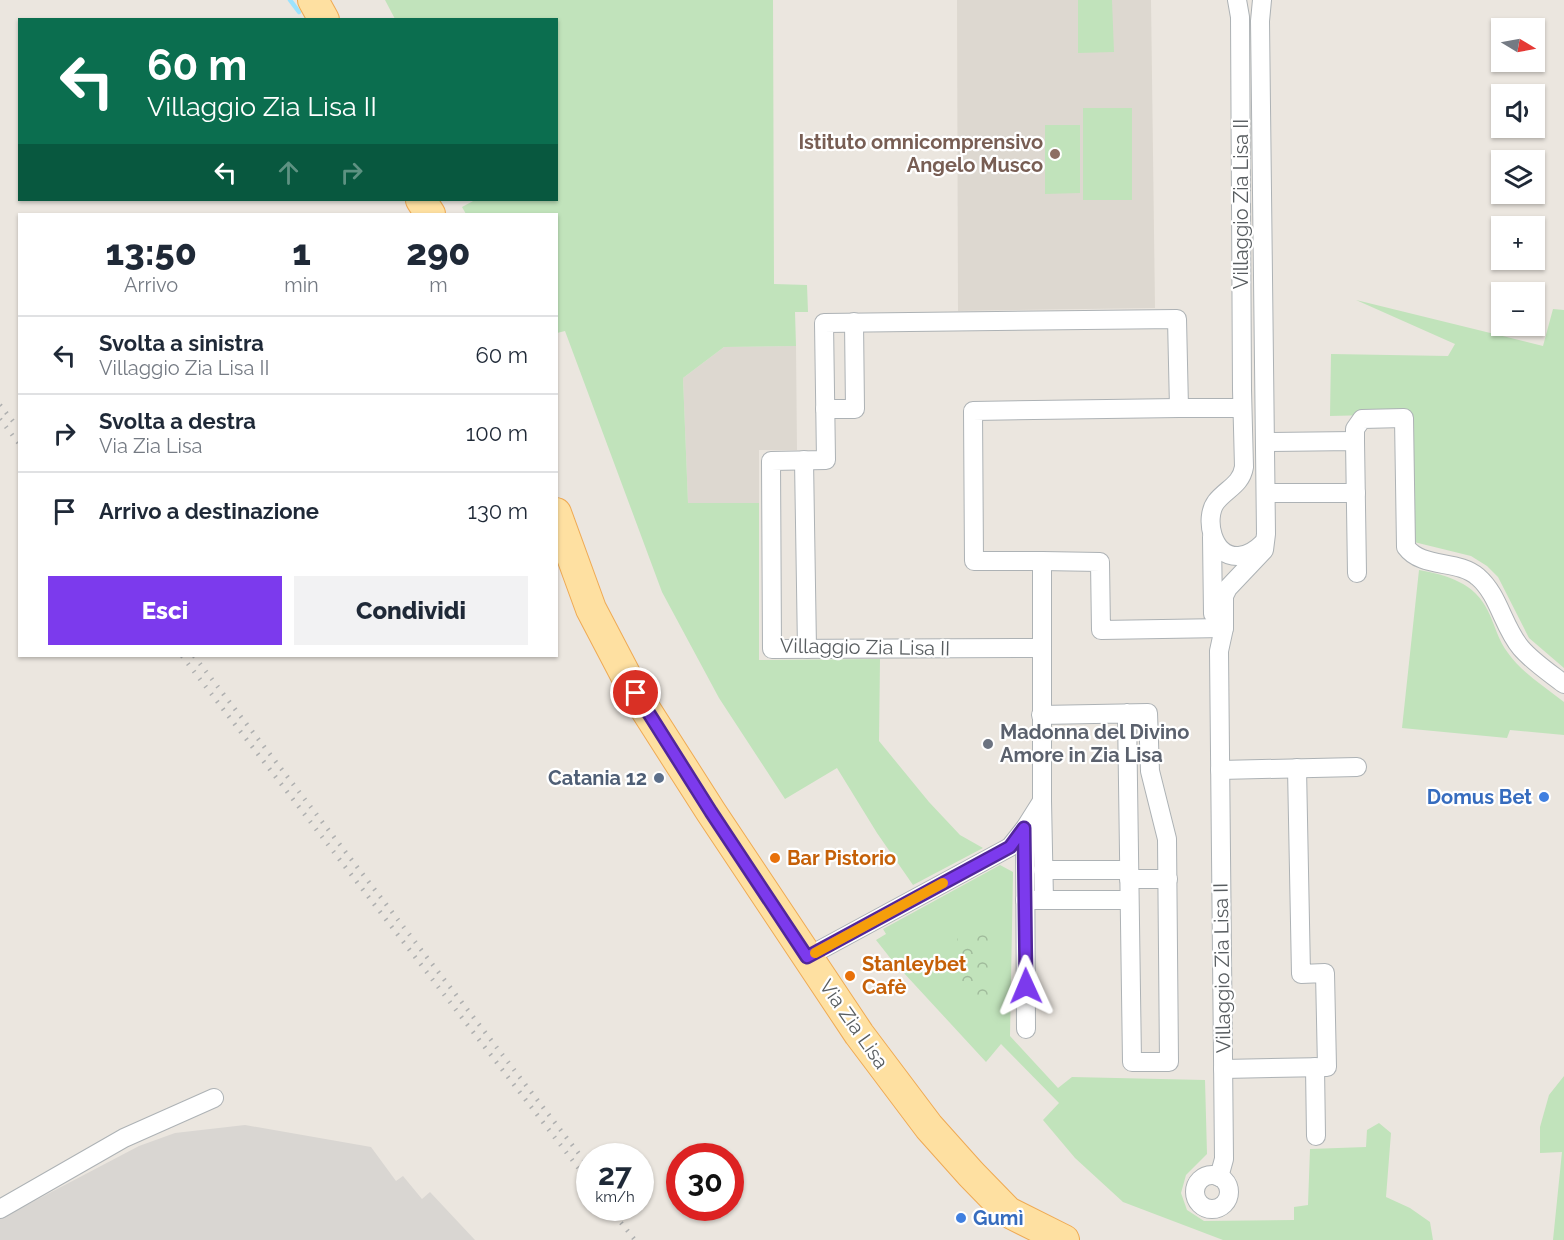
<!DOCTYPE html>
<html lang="it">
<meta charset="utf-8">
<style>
:root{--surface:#fff;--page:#f2f2f3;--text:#1f2937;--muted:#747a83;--line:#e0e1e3;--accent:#7c3aed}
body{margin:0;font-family:Raleway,sans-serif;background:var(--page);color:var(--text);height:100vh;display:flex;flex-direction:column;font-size:22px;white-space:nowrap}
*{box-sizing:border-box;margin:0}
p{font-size:20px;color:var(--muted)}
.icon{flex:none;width:33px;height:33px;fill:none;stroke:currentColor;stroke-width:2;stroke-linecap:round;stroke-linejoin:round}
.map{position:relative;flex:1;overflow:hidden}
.side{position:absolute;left:18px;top:213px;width:540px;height:444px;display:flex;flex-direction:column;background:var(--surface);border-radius:0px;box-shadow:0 2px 4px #0004}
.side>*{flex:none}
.guide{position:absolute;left:18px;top:18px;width:540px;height:183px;border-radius:0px;box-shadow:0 2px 4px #0004;background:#0b6e4f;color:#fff;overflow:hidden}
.needle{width:39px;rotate:100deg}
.tools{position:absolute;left:1491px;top:18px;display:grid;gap:12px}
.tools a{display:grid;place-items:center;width:54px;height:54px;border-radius:0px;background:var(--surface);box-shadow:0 2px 4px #0004;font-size:30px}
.speed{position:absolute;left:576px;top:1143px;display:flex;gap:12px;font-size:30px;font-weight:700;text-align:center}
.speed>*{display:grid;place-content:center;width:78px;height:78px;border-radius:50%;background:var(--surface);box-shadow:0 2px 4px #0004;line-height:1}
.speed small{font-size:15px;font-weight:400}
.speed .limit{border:9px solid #d22;background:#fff;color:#111}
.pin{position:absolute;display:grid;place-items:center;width:51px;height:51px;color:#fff;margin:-26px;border:3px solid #fff;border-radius:50%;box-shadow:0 2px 6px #0007}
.me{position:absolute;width:66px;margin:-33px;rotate:359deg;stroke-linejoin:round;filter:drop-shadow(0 0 4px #0008)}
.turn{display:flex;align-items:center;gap:21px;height:126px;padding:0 30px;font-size:27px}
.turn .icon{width:78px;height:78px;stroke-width:2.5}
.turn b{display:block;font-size:42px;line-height:51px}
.lanes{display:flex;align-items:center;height:57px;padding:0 30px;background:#0003;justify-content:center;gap:30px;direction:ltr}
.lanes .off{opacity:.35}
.eta{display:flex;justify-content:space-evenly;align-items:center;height:102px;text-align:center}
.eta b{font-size:36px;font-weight:800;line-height:42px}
.action{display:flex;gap:12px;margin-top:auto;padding:12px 30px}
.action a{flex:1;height:69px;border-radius:0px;background:var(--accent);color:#fff;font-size:24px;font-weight:800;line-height:69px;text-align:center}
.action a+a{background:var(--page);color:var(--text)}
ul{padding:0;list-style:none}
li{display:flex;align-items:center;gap:18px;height:78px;padding:0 30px;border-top:2px solid var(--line)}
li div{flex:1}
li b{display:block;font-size:22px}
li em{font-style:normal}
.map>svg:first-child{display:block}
</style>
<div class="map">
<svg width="1564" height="1240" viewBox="0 0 1564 1240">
<defs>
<pattern id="forest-crowns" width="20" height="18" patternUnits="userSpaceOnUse" patternTransform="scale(1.5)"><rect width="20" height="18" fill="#c1e3bb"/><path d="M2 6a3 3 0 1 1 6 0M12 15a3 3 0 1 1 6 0" fill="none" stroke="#a0bb9b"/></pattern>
</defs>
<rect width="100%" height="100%" fill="#ebe6df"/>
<path fill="#d9d6d2" d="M245,1125L371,1147L396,1181L403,1176L422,1199L430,1192L475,1240H0V1219L139,1146L175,1133Z"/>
<g fill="#ddd8d0">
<path d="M957,0H1151L1155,308L958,311Z"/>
<path d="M796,346L797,450H759V503H688L683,378L724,347Z"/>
</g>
<g fill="#c1e3bb">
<path d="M385,0H773L774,284L807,285L808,312H795L796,346L724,347L683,378L688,503H759V660L880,659L879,741L929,802L960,835L983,848L913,885L877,833L837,768L785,799L719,698L662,592L565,331L557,333L556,214H466L462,207L475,200H556V20L395,19Z"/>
<path d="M1078,0H1112L1114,52L1078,53Z"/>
<rect x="1083" y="108" width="49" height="92"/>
<path d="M1045,125H1080V193L1045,194Z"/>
<path d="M1356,300L1543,346L1553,309L1564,310V668L1529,638L1498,577L1487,566L1471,556L1414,542L1412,414L1330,416L1331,354L1448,356L1455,344Z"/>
<path d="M1419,570C1447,575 1475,583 1488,611C1495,625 1498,640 1508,653C1522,673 1545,687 1564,702V735L1510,730L1507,738L1402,728Z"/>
<path d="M1000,865L1013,872L1010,1036L1058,1088L1072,1077L1205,1080L1207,1154L1186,1175L1181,1193L1187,1210L1204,1221L1294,1220V1207L1308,1205L1310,1149L1366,1147L1367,1130L1379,1123L1391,1133L1386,1197L1410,1208L1430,1222L1433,1240H1223L1123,1202L1075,1158L1043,1120L1059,1103L1001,1044L986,1062L891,959L876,940L886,934L883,929Z"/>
<path d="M1564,1076V1240H1553L1562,1152L1540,1153V1127L1549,1095Z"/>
</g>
<path fill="url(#forest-crowns)" d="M988,935L991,998L959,999L957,936Z"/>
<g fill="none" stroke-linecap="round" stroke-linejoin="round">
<path stroke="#9ce3fe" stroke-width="4.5" d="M290,0L299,12"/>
<g stroke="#adb2b5" stroke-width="20">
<g id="minor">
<path d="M1237,0L1240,17L1242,390L1244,467C1241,485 1226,489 1216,502C1204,518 1212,558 1239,556C1248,555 1256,550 1263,543"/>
<path d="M825,409H855L854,322"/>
<path d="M1355,441V429L1362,419L1404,418L1406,547C1422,569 1458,559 1478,577C1499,595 1503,627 1521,648C1533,662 1550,673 1564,684"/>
<path d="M1265,442L1355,441L1357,573"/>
<path d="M804,460L807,649"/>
<path d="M1266,493H1356"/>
<path d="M1212,537L1213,614"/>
<path d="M1042,561L1100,562L1101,630L1224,628"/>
<path d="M1042,648V561H974L973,411L1179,408"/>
<path d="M1041,715L1148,713L1150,771L1167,839L1169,1062H1132L1127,713"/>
<path d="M1220,770L1357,767"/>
<path d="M1042,801L1044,900"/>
<path d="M1025,828L1026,1029"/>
<path d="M1043,870H1129"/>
<path d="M1129,879H1168"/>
<path d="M1025,900H1129"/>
<path d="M807,957L1010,847L1025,828L1042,801V648L772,649L771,461L826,460L824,323L1177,319L1179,408H1242"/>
<path d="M1315,1067L1316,1136"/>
<path d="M1223,1069L1327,1067L1325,973L1301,974L1297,768"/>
<circle cx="1212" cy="1192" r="17"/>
<path d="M1219,1177L1224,1159L1219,651L1224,628V596L1228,588L1264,550L1266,534L1260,21L1262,0"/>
<path d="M0,1209L124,1138L214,1098"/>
</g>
</g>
<g stroke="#efaa54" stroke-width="32">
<g id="primary">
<path d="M313,0L324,20"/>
<path d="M421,200L430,214"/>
<path d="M556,513L591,609L635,693L711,812L859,1034L929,1127L971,1174L1008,1212L1064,1240"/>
</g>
</g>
<use href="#minor" stroke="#fff" stroke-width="18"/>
<use href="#primary" stroke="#fee0a1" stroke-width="30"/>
<g stroke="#afb0b0" stroke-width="4.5" stroke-dasharray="1.5 8" stroke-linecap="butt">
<path d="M0,405L16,425"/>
<path d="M0,419L20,445"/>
<path d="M182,656L590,1183"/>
<path d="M194,656L590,1168"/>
<path d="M609,1208L635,1240"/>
</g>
</g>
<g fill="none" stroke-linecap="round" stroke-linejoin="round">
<g stroke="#51269a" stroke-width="15">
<path id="route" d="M636,693L711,812L807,957L1010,847L1024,828L1026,986"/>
</g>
<use href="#route" stroke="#7c3aed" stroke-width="10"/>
<path stroke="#f59e0b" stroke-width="10" d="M815,953L943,883"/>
</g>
<circle fill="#8d6e63" stroke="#fff" stroke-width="2" cx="1055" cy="154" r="6"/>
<circle fill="#6b7280" stroke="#fff" stroke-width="2" cx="988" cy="744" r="6"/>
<circle fill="#5c6f8a" stroke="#fff" stroke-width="2" cx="659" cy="778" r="6"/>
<g fill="#3f7fe0" stroke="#fff" stroke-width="2">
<circle cx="1544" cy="797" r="6"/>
<circle cx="961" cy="1218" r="6"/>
</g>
<g fill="#e8710a" stroke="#fff" stroke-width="2">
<circle cx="775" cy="858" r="6"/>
<circle cx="850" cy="976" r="6"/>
</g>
<g text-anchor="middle" stroke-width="4.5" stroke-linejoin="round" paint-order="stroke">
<g font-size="20" font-weight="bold" fill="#785e54" stroke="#fff" text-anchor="end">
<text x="1043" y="149">Istituto omnicomprensivo<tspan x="1043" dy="23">Angelo Musco</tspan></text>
</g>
<g font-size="20" fill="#585d60" stroke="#fff">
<text transform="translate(1241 204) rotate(-90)" y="7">Villaggio Zia Lisa II</text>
<text transform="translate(865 647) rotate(1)" y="7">Villaggio Zia Lisa II</text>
<text transform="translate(1222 968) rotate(-91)" y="7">Villaggio Zia Lisa II</text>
<text transform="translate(854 1024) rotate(55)" y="7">Via Zia Lisa</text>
</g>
<g font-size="20" font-weight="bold" fill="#5b616d" stroke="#fff" text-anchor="start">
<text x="1000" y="739">Madonna del Divino<tspan x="1000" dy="23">Amore in Zia Lisa</tspan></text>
</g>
<g font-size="20" font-weight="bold" fill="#4e5e75" stroke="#fff" text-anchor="end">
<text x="647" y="785">Catania 12</text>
</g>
<g font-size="20" font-weight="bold" fill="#366cbe" stroke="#fff" text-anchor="end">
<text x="1532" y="804">Domus Bet</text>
<text x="973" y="1225" text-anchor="start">Gumì</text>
</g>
<g font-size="20" font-weight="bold" fill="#c56008" stroke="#fff" text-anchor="start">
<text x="787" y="865">Bar Pistorio</text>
<text x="862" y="971">Stanleybet<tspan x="862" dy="23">Cafè</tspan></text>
</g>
</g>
</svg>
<div class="tools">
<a><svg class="needle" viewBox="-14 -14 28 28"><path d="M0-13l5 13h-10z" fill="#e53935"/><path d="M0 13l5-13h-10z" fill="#747a83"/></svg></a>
<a><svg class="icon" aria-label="sound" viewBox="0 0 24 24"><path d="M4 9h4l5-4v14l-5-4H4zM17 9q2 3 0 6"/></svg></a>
<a><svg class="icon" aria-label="layers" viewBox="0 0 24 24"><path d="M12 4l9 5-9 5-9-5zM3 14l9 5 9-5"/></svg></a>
<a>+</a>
<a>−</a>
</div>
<div class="speed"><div>27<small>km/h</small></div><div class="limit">30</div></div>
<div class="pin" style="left:636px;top:693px;background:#d93025"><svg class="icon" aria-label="arrive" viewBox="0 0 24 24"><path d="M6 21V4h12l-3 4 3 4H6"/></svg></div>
<svg class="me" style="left:1026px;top:986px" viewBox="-20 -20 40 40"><path d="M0-17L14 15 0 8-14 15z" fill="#7c3aed" stroke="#fff" stroke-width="4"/></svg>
<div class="guide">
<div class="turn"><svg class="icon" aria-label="left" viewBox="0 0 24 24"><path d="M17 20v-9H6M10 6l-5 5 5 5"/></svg><div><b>60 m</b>Villaggio Zia Lisa II</div></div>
<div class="lanes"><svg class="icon" aria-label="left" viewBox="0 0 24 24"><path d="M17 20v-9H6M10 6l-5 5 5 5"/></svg><svg class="icon off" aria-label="ahead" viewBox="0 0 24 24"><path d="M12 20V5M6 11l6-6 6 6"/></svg><svg class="icon off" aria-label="right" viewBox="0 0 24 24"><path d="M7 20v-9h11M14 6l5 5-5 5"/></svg></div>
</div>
<section class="side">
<div class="eta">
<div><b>13:50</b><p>Arrivo</p></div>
<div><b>1</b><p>min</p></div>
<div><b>290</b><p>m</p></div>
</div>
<ul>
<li><svg class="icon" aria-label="left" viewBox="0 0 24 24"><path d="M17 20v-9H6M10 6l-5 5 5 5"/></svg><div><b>Svolta a sinistra</b><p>Villaggio Zia Lisa II</p></div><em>60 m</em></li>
<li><svg class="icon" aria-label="right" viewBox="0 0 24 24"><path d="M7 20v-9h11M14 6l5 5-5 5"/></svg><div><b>Svolta a destra</b><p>Via Zia Lisa</p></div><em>100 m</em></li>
<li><svg class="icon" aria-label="arrive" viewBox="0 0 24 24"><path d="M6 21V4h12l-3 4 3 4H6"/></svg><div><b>Arrivo a destinazione</b></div><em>130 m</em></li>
</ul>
<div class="action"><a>Esci</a><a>Condividi</a></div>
</section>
</div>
